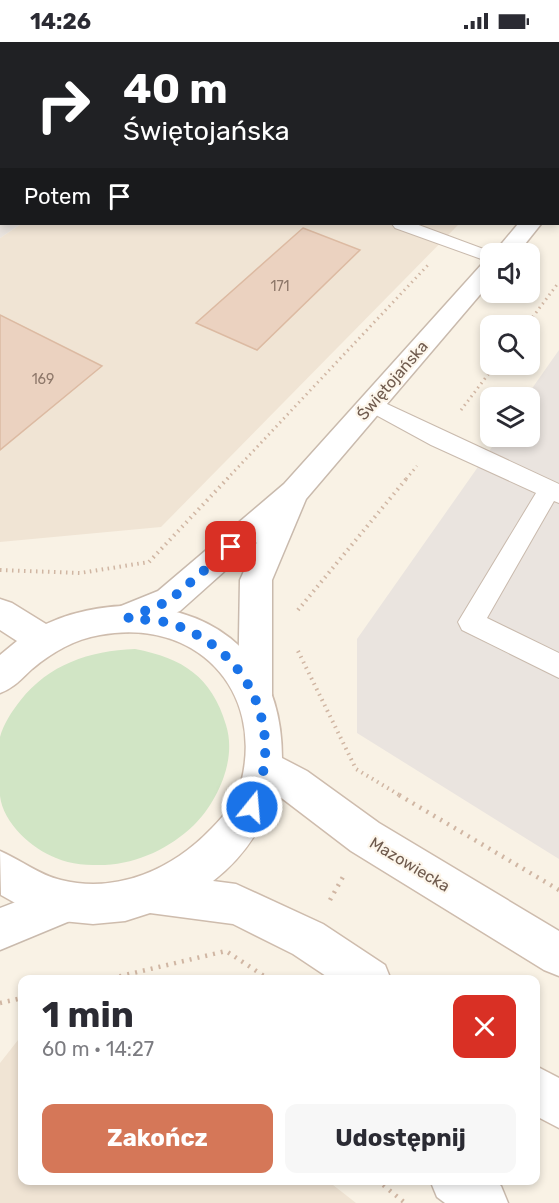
<!DOCTYPE html>
<html lang="pl">
<meta charset="utf-8">
<style>
:root{--surface:#fff;--page:#f7f7f7;--text:#2b2b33;--muted:#7c7c81;--accent:#d57758}
body{margin:0;font-family:Rubik,sans-serif;background:var(--page);color:var(--text);height:100vh;display:flex;flex-direction:column;font-size:22px;white-space:nowrap}
*{box-sizing:border-box;margin:0}
p{font-size:20px;color:var(--muted)}
.icon{flex:none;width:33px;height:33px;fill:none;stroke:currentColor;stroke-width:2;stroke-linecap:round;stroke-linejoin:round}
.map{position:relative;flex:1;overflow:hidden}
.panel{position:absolute;left:18px;top:933px;width:522px;height:210px;display:flex;flex-direction:column;background:var(--surface);border-radius:12px;box-shadow:0 3px 9px #0003}
.panel>*{flex:none}
.banner{position:absolute;left:0px;top:0px;width:560px;height:183px;box-shadow:0 3px 9px #0003;background:#202124;color:#fff;overflow:hidden}
.buttons{position:absolute;left:480px;top:201px;display:grid;gap:12px}
.buttons a{display:grid;place-items:center;width:60px;height:60px;border-radius:12px;background:var(--surface);box-shadow:0 3px 9px #0003;font-size:30px}
.pin{position:absolute;display:grid;place-items:center;width:51px;height:51px;color:#fff;margin:-26px;border-radius:12px;box-shadow:0 3px 9px #0006}
.me{position:absolute;width:66px;margin:-33px;rotate:17deg;stroke-linejoin:round;filter:drop-shadow(0 0 4px #0008)}
.turn{display:flex;align-items:center;gap:21px;height:126px;padding:0 24px;font-size:27px}
.turn .icon{width:78px;height:78px;stroke-width:2.5}
.turn b{display:block;font-size:42px;line-height:51px}
.then{display:flex;align-items:center;height:57px;padding:0 24px;background:#0003;gap:12px;font-size:22px}
.round{display:grid;place-items:center;flex:none;width:63px;height:63px;border-radius:12px;background:var(--page)}
.overview{display:flex;align-items:center;justify-content:space-between;height:102px;padding:0 24px}
h1{font-size:36px;font-weight:700;line-height:45px}
.cta{display:flex;gap:12px;margin-top:auto;padding:12px 24px}
.cta a{flex:1;height:69px;border-radius:12px;background:var(--accent);color:#fff;font-size:24px;font-weight:700;line-height:69px;text-align:center}
.cta a+a{background:var(--page);color:var(--text)}
.status{display:flex;justify-content:space-between;align-items:center;height:42px;padding:0 30px;background:var(--surface);direction:ltr}
.status svg{height:16px;fill:currentColor}
.map>svg:first-child{display:block}
</style>
<div class="status"><b>14:26</b><svg viewBox="0 0 49 12"><path d="M0 12V9h3v3zM5 12V6h3v6zM10 12V3h3v9zM15 12V0h3v12zM26 1h20v11H26zM47 4h2v5h-2z"/></svg></div>
<div class="map">
<svg width="559" height="1161" viewBox="0 0 559 1161">
<rect width="100%" height="100%" fill="#f9f2e5"/>
<g fill="#f0e4d4">
<path d="M21,182H459L161,485L0,500V196Z"/>
<path d="M22,993V1138L328,1139L356,1161H0V1021Z"/>
</g>
<g fill="#eae4df">
<path d="M0,0H559V90L558,2H2V182H21L0,196Z"/>
<path d="M559,308V817L357,691V597L499,395L530,394V356L526,355Z"/>
</g>
<path fill="#d1e5c5" d="M135,607C183,616 212,635 226,683C237,717 218,759 194,783C170,806 139,821 105,823C89,823 71,823 56,816C32,807 3,781 0,754C0,745 0,736 0,727C0,717 0,705 0,695C3,683 12,669 20,659C49,622 89,609 135,607Z"/>
<g fill="#ebd2c0" stroke="#dcbaa2" stroke-width="1.5">
<path d="M303,186L360,208L257,308L196,281Z"/>
<path d="M0,273L102,324L0,408Z"/>
</g>
<g fill="none" stroke-linecap="round" stroke-linejoin="round">
<g stroke="#c9baad" stroke-width="2">
<g id="service">
<path d="M430,0H444L429,2Z"/>
<path d="M504,0H521L522,2H505Z"/>
<rect x="558" y="9" width="1" height="8"/>
<rect x="0" y="33" width="2" height="9"/>
<path d="M558,71L559,72V82L558,81Z"/>
<path d="M392,182H416L497,212H490V219L484,218L395,186Z"/>
<path d="M372,355L559,442V461L554,459L487,576L559,611V636L462,588L458,580L536,451L431,403L365,367L361,362L365,357Z"/>
</g>
</g>
<g stroke="#c9baad" stroke-width="3">
<path id="minor" d="M430,1138H494L501,1144L508,1161H445L437,1155Z"/>
</g>
<g stroke="#c9baad" stroke-width="3">
<g id="tertiary">
<path d="M518,182H541L517,212H493Z"/>
<path d="M490,220V241L306,457L272,538V653L267,664L255,669L243,664L238,653L240,538L257,500L180,569L128,590L116,586L112,576L116,566L158,549L284,442L482,222Z"/>
<path d="M68,840L82,846L88,860L82,874L0,908V866Z"/>
</g>
</g>
<g stroke="#cebcad" stroke-width="3">
<g id="secondary">
<path d="M0,557L12,561L46,582C111,552 200,557 249,614C274,642 282,681 282,716L307,729L379,781L559,889V934L544,928L351,809L275,751C262,787 243,816 213,839L236,842L323,882L385,923L391,938H332L293,912L233,882L150,871L125,879L93,882L62,879L17,862L1,853L0,809C21,818 39,833 61,838C118,852 173,827 212,786C224,774 237,758 241,741C265,647 195,575 100,593C75,597 51,611 32,627C21,637 14,646 0,651V613L17,599L0,588Z"/>
<path d="M536,1024L559,1036V1086L536,1074Z"/>
</g>
</g>
<g stroke="#d0b6a3" stroke-width="3" stroke-dasharray="1.5 4" stroke-linecap="butt">
<path d="M526,284L559,240"/>
<path d="M461,368L496,322"/>
<path d="M227,437L428,223"/>
<path d="M406,437L417,424"/>
</g>
<g stroke="#d0b6a3" stroke-width="4" stroke-dasharray="1.5 4.5" stroke-linecap="butt">
<path d="M0,528L80,531L149,520L228,436"/>
<path d="M298,568L407,436"/>
<path d="M298,609L356,727L401,754"/>
</g>
<g stroke="#d0b6a3" stroke-width="4.5" stroke-dasharray="2 6" stroke-linecap="butt">
<path d="M399,753L559,848"/>
<path d="M330,858L344,833"/>
<path d="M104,938L226,909L270,938"/>
<path d="M0,961L22,956"/>
<path d="M377,1138L405,1161"/>
</g>
<use href="#service" fill="#fff" fill-rule="evenodd"/>
<use href="#minor" fill="#fff" fill-rule="evenodd"/>
<use href="#tertiary" fill="#fff" fill-rule="evenodd"/>
<use href="#secondary" fill="#fff" fill-rule="evenodd"/>
</g>
<g fill="none" stroke-linecap="round" stroke-linejoin="round">
<path stroke="#1a73e8" stroke-width="10" stroke-dasharray="0 18" d="M231,505L169,559L128,576C141,578 157,578 169,581C232,600 273,659 264,725C262,738 256,752 252,765"/>
</g>
<g text-anchor="middle" stroke-width="4.5" stroke-linejoin="round" paint-order="stroke">
<g font-size="14" fill="#8e786a">
<text x="280" y="249">171</text>
<text x="43" y="342">169</text>
</g>
<g font-size="16" fill="#6f5a4d" stroke="#fdf6eb">
<text transform="translate(392 338) rotate(-49)" y="6">Świętojańska</text>
<text transform="translate(410 822) rotate(31)" y="6">Mazowiecka</text>
</g>
</g>
</svg>
<div class="buttons">
<a><svg class="icon" aria-label="sound" viewBox="0 0 24 24"><path d="M4 9h4l5-4v14l-5-4H4zM17 9q2 3 0 6"/></svg></a>
<a><svg class="icon" aria-label="search" viewBox="0 0 24 24"><circle cx="10" cy="10" r="6"/><path d="M15 15l6 6"/></svg></a>
<a><svg class="icon" aria-label="layers" viewBox="0 0 24 24"><path d="M12 4l9 5-9 5-9-5zM3 14l9 5 9-5"/></svg></a>
</div>
<div class="pin" style="left:231px;top:505px;background:#d93025"><svg class="icon" aria-label="arrive" viewBox="0 0 24 24"><path d="M6 21V4h12l-3 4 3 4H6"/></svg></div>
<svg class="me" style="left:252px;top:765px" viewBox="-20 -20 40 40"><circle r="17" fill="#1a73e8" stroke="#fff" stroke-width="3"/><path d="M0-11L8 9 0 5-8 9z" fill="#fff"/></svg>
<div class="banner">
<div class="turn"><svg class="icon" aria-label="right" viewBox="0 0 24 24"><path d="M7 20v-9h11M14 6l5 5-5 5"/></svg><div><b>40 m</b>Świętojańska</div></div>
<div class="then">Potem<svg class="icon" aria-label="arrive" viewBox="0 0 24 24"><path d="M6 21V4h12l-3 4 3 4H6"/></svg></div>
</div>
<section class="panel">
<div class="overview"><div><h1>1 min</h1><p>60 m · 14:27</p></div><a class="round" style="background:#d93025;color:#fff"><svg class="icon" aria-label="close" viewBox="0 0 24 24"><path d="M6 6l12 12M18 6L6 18"/></svg></a></div>
<div class="cta"><a>Zakończ</a><a>Udostępnij</a></div>
</section>
</div>
